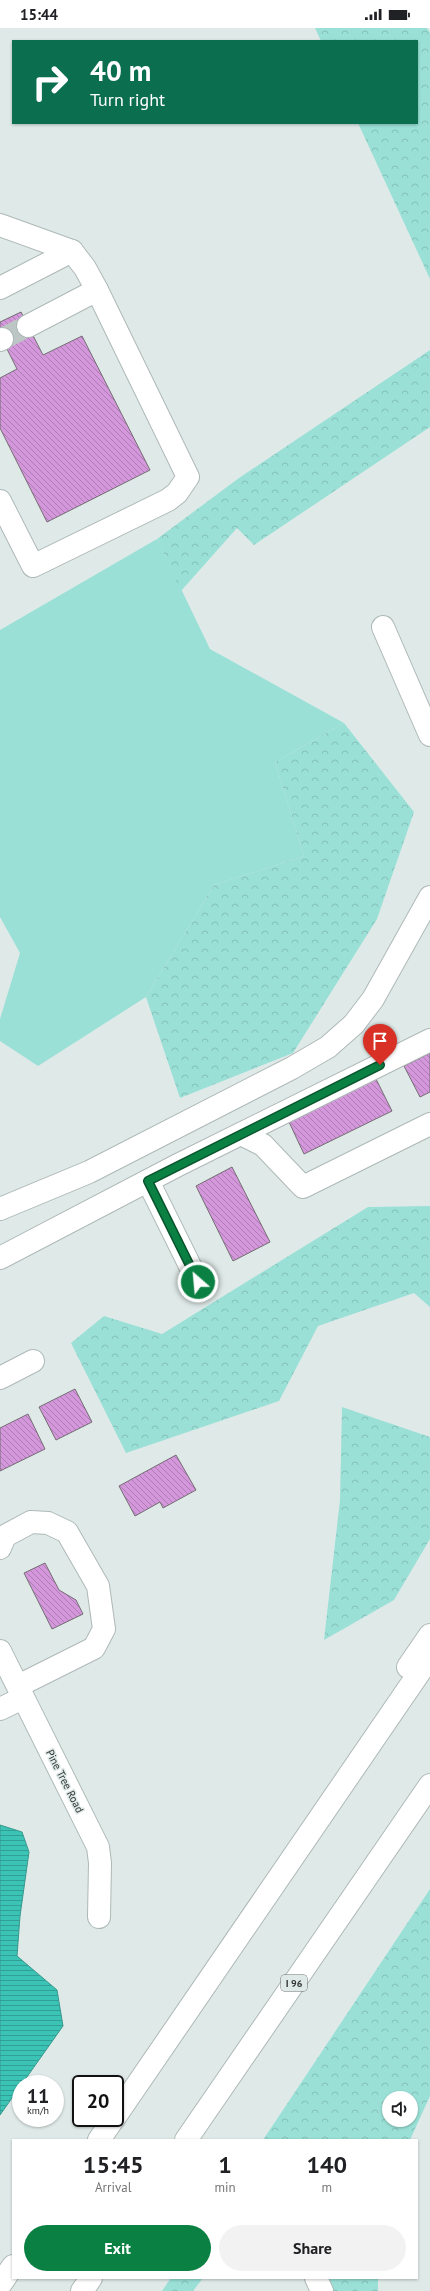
<!DOCTYPE html>
<style>
:root{--surface:#fff;--page:#f2f2f2;--text:#202124;--muted:#757577;--accent:#0b8043}
body{margin:0;font-family:"PT Sans",sans-serif;background:var(--page);color:var(--text);height:100vh;display:flex;flex-direction:column;font-size:15px;white-space:nowrap}
*{box-sizing:border-box;margin:0}
p{font-size:13px;color:var(--muted)}
.icon{flex:none;width:22px;height:22px;fill:none;stroke:currentColor;stroke-width:2;stroke-linecap:round;stroke-linejoin:round}
.map{position:relative;flex:1;overflow:hidden}
.panel{position:absolute;left:12px;top:2111px;width:406px;height:140px;display:flex;flex-direction:column;background:var(--surface);border-radius:0px;box-shadow:0 1px 3px #0004}
.panel>*{flex:none}
.hud{position:absolute;left:12px;top:12px;width:406px;height:84px;border-radius:0px;box-shadow:0 1px 3px #0004;background:#0b6e4f;color:#fff;overflow:hidden}
.buttons{position:absolute;left:382px;top:2063px;display:grid;gap:8px}
.buttons a{display:grid;place-items:center;width:36px;height:36px;border-radius:50%;background:var(--surface);box-shadow:0 1px 3px #0004;font-size:20px}
.speed{position:absolute;left:12px;top:2047px;display:flex;gap:8px;font-size:20px;font-weight:700;text-align:center}
.speed>*{display:grid;place-content:center;width:52px;height:52px;border-radius:50%;background:var(--surface);box-shadow:0 1px 3px #0004;line-height:1}
.speed small{font-size:10px;font-weight:400}
.speed .limit{border:2px solid #111;border-radius:6px;background:#fff;color:#111}
.pin{position:absolute;display:grid;place-items:center;width:34px;height:34px;color:#fff;margin:-41px -17px;border-radius:50% 50% 50% 0;rotate:-45deg;box-shadow:0 0 4px #0007}
.pin .icon{rotate:45deg}
.me{position:absolute;width:44px;margin:-22px;rotate:333deg;stroke-linejoin:round;filter:drop-shadow(0 0 3px #0008)}
.turn{display:flex;align-items:center;gap:14px;height:84px;padding:0 12px;font-size:18px}
.turn .icon{width:52px;height:52px;stroke-width:2.5}
.turn b{display:block;font-size:28px;line-height:34px}
.eta{display:flex;justify-content:space-evenly;align-items:center;height:68px;text-align:center}
.eta b{font-size:24px;font-weight:700;line-height:28px}
.cta{display:flex;gap:8px;margin-top:auto;padding:8px 12px}
.cta a{flex:1;height:46px;border-radius:24px;background:var(--accent);color:#fff;font-size:16px;font-weight:700;line-height:46px;text-align:center}
.cta a+a{background:var(--page);color:var(--text)}
.status{display:flex;justify-content:space-between;align-items:center;height:28px;padding:0 20px;background:var(--surface);direction:ltr}
.status svg{height:11px;fill:currentColor}
.map>svg:first-child{display:block}
</style>
<div class="status"><b>15:44</b><svg viewBox="0 0 49 12"><path d="M0 12V9h3v3zM5 12V6h3v6zM10 12V3h3v9zM15 12V0h3v12zM26 1h20v11H26zM47 4h2v5h-2z"/></svg></div>
<div class="map">
<svg width="430" height="2263" viewBox="0 0 430 2263">
<defs>
<pattern id="forest-crowns" width="20" height="18" patternUnits="userSpaceOnUse"><rect width="20" height="18" fill="#9ae0d7"/><path d="M2 6a3 3 0 1 1 6 0M12 15a3 3 0 1 1 6 0" fill="none" stroke="#85c1b9"/></pattern>
<pattern id="water-rules" width="6" height="5" patternUnits="userSpaceOnUse"><rect width="6" height="5" fill="#3bc3b5"/><path d="M0 2.5h6" fill="none" stroke="#329f94"/></pattern>
<pattern id="building-back-hatch" width="6" height="6" patternUnits="userSpaceOnUse"><rect width="6" height="6" fill="#d497db"/><path d="M-1 5l2 2M0 0l6 6M5-1l2 2" fill="none" stroke="#ad7cb2"/></pattern>
</defs>
<rect width="100%" height="100%" fill="#dfeae8"/>
<path fill="#9ae0d7" d="M157,511L210,621L344,695L275,734L304,828L214,857L146,969L38,1038L0,1013V991L20,925L0,889V602Z"/>
<g fill="url(#forest-crowns)" fill-rule="evenodd">
<path d="M315,0H427L430,5V251L358,95H417V13H321Z"/>
<path d="M430,322V399L254,517L237,500L181,563L157,511L239,450Z"/>
<path d="M344,695L414,784L377,891L293,1025L180,1070L146,969L214,857L304,828L275,734Z"/>
<path d="M430,1178V1279L414,1265L318,1298L279,1373L126,1425L71,1315L104,1288L162,1306L368,1179Z"/>
<path d="M342,1379L430,1409V1511L394,1572L324,1612L340,1472Z"/>
<path d="M430,1861V2068L410,2112H263ZM389,2070H411V2092H389Z"/>
<path d="M171,2250H203L193,2263H162Z"/>
<path d="M327,2250H378V2263H324Z"/>
</g>
<path fill="url(#water-rules)" stroke="#38988e" d="M0,1797L22,1804L29,1824L20,1888L17,1928L57,1962L63,1998L0,2087Z"/>
<g fill="url(#building-back-hatch)" stroke="#736d73">
<path d="M21,284L43,327L82,308L150,442L47,494L0,400V350L17,341L0,307V294Z"/>
<path d="M430,1025V1064L420,1069L404,1038Z"/>
<path d="M376,1051L392,1083L304,1126L289,1094Z"/>
<path d="M232,1139L270,1214L233,1233L196,1158Z"/>
<path d="M75,1361L92,1394L56,1412L39,1379Z"/>
<path d="M28,1386L45,1421L0,1443V1400Z"/>
<path d="M176,1427L196,1462L163,1480L160,1474L135,1488L119,1458Z"/>
<path d="M45,1535L59,1562L76,1572L83,1586L52,1601L24,1545Z"/>
</g>
<g fill="none" stroke-linecap="round" stroke-linejoin="round">
<path stroke="#bcc6c4" stroke-width="22" stroke-dasharray="22 11" stroke-linecap="butt" d="M2,311L28,298"/>
<g stroke="#aeb9b7" stroke-width="24">
<g id="minor">
<path d="M0,197L72,223"/>
<path d="M0,260L72,223L85,240L97,262L188,449L177,465L168,472L33,538L0,473"/>
<path d="M28,298L97,262"/>
<path d="M0,312L2,311"/>
<path d="M383,599L430,707"/>
<path d="M241,1106L263,1117L303,1159L430,1096"/>
<path d="M148,1153L198,1254"/>
<path d="M0,1181L89,1144L292,1040L328,1019L354,996L373,971L430,869"/>
<path d="M0,1230L178,1137L430,1012"/>
<path d="M0,1350L33,1333"/>
<path d="M0,1520L5,1508L31,1494L48,1495L67,1504L98,1558L104,1601L94,1620L18,1658"/>
<path d="M0,1623L98,1819L100,1835L99,1889"/>
<path d="M0,1681L23,1670"/>
<path d="M316,2250L322,2263"/>
</g>
</g>
<g stroke="#aeb9b7" stroke-width="24">
<g id="highway">
<path d="M408,1639L430,1607"/>
<path d="M115,2089L430,1629"/>
<path d="M99,2112L114,2090"/>
<path d="M186,2112L430,1757"/>
<path d="M0,2257L13,2238"/>
<path d="M82,2263L91,2250"/>
</g>
</g>
<use href="#minor" stroke="#fff" stroke-width="22"/>
<use href="#highway" stroke="#fff" stroke-width="22"/>
</g>
<g fill="none" stroke-linecap="round" stroke-linejoin="round">
<g stroke="#07532c" stroke-width="10">
<path id="route" d="M198,1254L148,1153L380,1037"/>
</g>
<use href="#route" stroke="#0b8043" stroke-width="7"/>
</g>
<g text-anchor="middle" stroke-width="3" stroke-linejoin="round" paint-order="stroke">
<rect fill="#dfeae8" stroke="#656b6a" stroke-width="1" x="281" y="1947" width="26" height="16" rx="3"/>
<g font-size="10" font-weight="bold" fill="#313534">
<text x="294" y="1959">I 96</text>
</g>
<g font-size="11" fill="#313534" stroke="#dfeae8">
<text transform="translate(65 1753) rotate(63)" y="4">Pine Tree Road</text>
</g>
</g>
</svg>
<div class="buttons">
<a><svg class="icon" aria-label="sound" viewBox="0 0 24 24"><path d="M4 9h4l5-4v14l-5-4H4zM17 9q2 3 0 6"/></svg></a>
</div>
<div class="speed"><div>11<small>km/h</small></div><div class="limit">20</div></div>
<div class="pin" style="left:380px;top:1037px;background:#d93025"><svg class="icon" aria-label="arrive" viewBox="0 0 24 24"><path d="M6 21V4h12l-3 4 3 4H6"/></svg></div>
<svg class="me" style="left:198px;top:1254px" viewBox="-20 -20 40 40"><circle r="17" fill="#0b8043" stroke="#fff" stroke-width="3"/><path d="M0-11L8 9 0 5-8 9z" fill="#fff"/></svg>
<div class="hud">
<div class="turn"><svg class="icon" aria-label="right" viewBox="0 0 24 24"><path d="M7 20v-9h11M14 6l5 5-5 5"/></svg><div><b>40 m</b>Turn right</div></div>
</div>
<section class="panel">
<div class="eta">
<div><b>15:45</b><p>Arrival</p></div>
<div><b>1</b><p>min</p></div>
<div><b>140</b><p>m</p></div>
</div>
<div class="cta"><a>Exit</a><a>Share</a></div>
</section>
</div>
